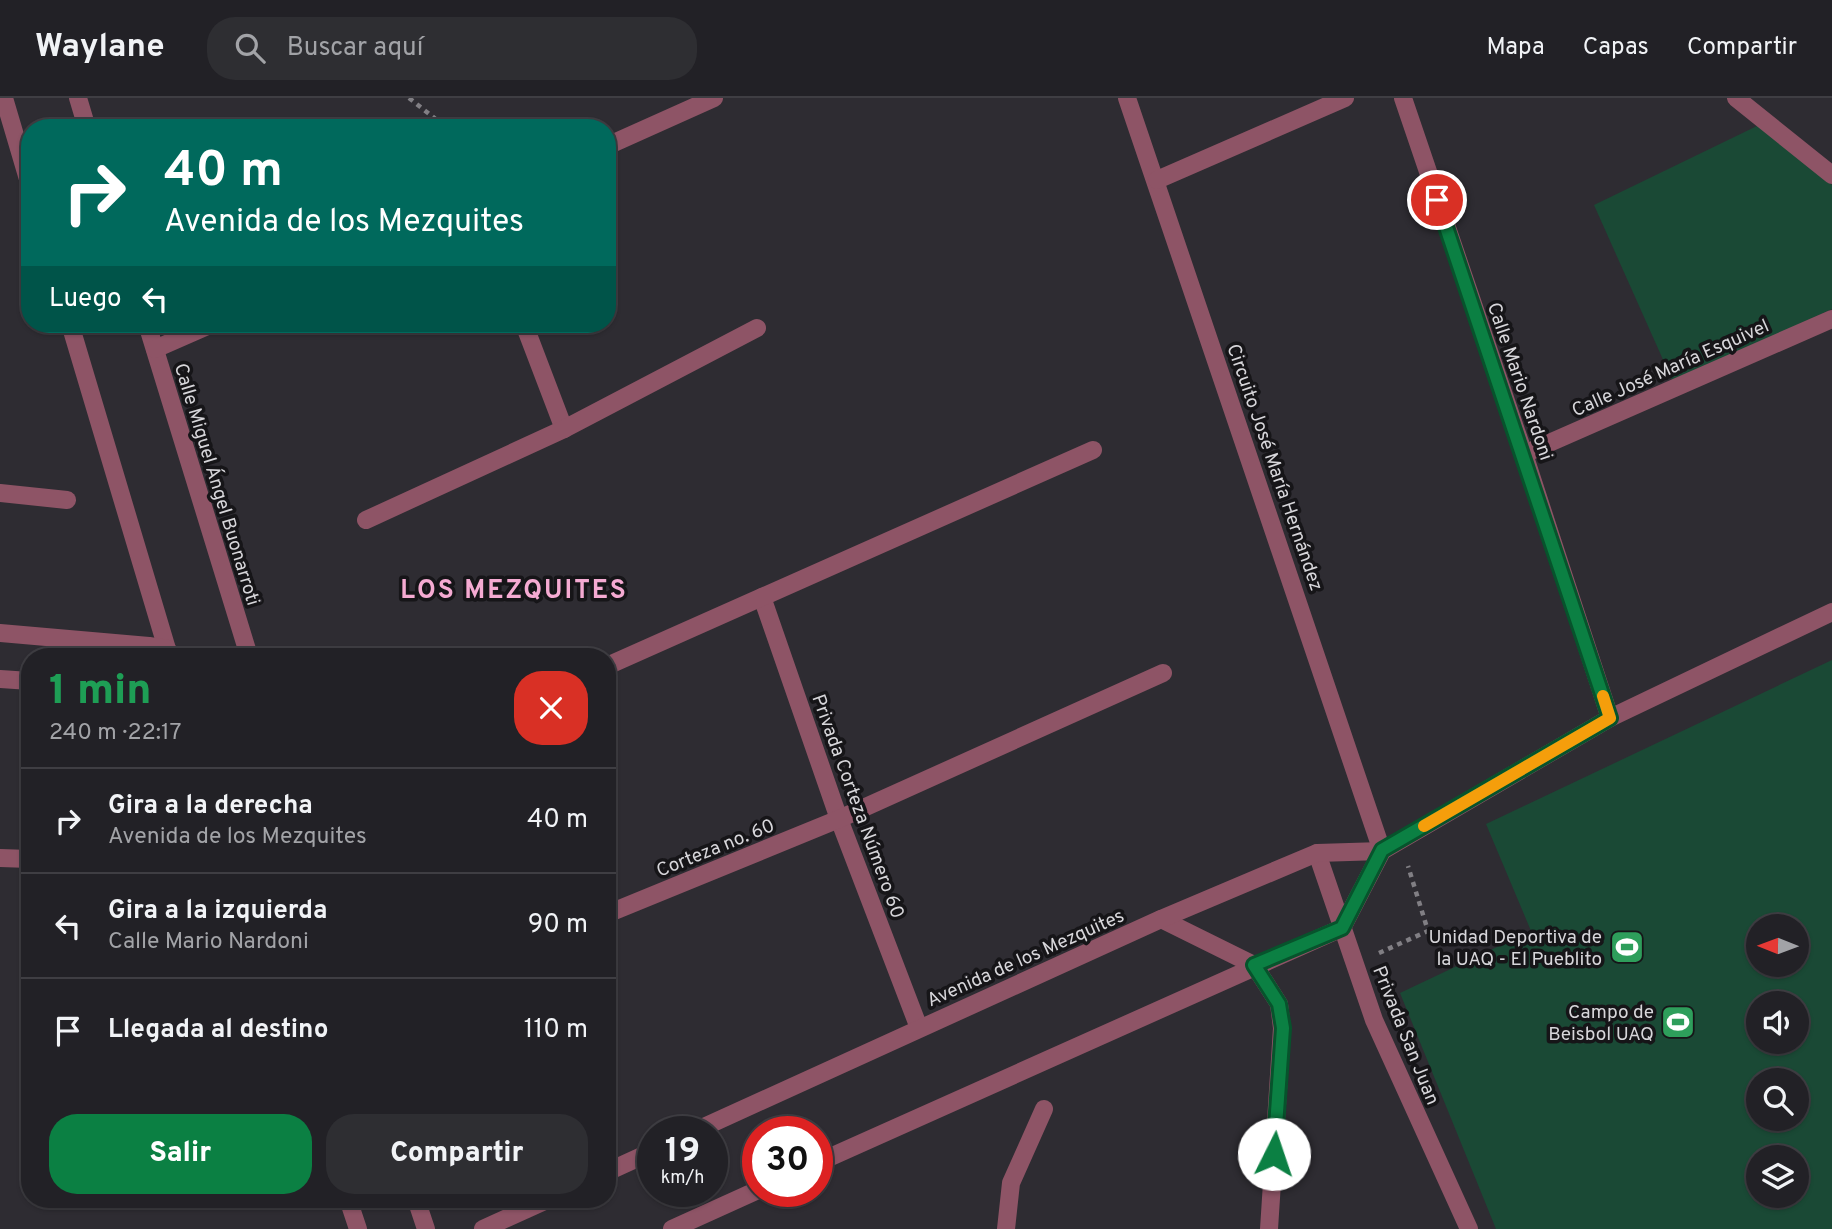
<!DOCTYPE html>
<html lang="es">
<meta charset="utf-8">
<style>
:root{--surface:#222126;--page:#2e2e32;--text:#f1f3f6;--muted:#a2a3a7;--line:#3f3e43;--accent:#0b8043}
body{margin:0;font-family:Overpass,sans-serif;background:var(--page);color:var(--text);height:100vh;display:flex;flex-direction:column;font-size:26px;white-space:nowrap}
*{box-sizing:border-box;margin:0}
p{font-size:23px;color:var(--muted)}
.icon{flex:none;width:38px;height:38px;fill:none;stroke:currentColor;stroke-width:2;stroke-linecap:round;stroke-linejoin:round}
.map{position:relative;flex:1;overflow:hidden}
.sheet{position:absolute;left:21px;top:550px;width:595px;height:560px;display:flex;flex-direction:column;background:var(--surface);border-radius:28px;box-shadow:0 2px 5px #0004,0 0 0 2px var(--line)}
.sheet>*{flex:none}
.top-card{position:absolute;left:21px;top:21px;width:595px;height:214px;border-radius:28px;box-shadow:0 2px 5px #0004,0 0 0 2px var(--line);background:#00695c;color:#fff;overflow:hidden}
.needle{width:46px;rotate:271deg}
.fabs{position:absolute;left:1746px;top:816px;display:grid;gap:14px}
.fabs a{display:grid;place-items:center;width:63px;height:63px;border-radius:50%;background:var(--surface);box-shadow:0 2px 5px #0004,0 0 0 2px var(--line);font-size:35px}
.speed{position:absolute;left:637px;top:1018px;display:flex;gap:14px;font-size:35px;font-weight:700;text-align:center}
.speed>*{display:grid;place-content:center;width:91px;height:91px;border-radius:50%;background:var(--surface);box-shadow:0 2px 5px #0004,0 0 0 2px var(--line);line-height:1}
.speed small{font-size:18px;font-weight:400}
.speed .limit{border:10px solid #d22;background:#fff;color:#111}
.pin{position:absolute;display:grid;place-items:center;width:60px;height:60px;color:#fff;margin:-30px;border:4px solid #fff;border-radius:50%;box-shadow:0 2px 7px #0007}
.me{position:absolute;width:77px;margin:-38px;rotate:4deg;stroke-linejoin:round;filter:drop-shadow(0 0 5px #0008)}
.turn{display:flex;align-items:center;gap:24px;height:147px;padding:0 28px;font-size:32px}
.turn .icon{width:91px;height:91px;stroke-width:2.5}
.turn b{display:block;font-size:49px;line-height:60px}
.then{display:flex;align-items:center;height:66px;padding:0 28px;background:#0003;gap:14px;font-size:26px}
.round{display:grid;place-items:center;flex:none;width:74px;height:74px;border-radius:28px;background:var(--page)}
.head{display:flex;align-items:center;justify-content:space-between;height:119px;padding:0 28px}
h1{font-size:42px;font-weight:800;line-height:52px;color:#1e9e55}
.action{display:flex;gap:14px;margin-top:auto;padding:14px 28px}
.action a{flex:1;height:80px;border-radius:28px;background:var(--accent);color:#fff;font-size:28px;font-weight:800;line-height:80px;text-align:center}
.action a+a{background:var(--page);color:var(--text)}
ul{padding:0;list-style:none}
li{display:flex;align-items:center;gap:21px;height:105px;padding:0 28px;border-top:2px solid var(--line)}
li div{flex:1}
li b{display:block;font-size:26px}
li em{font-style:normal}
header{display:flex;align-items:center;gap:42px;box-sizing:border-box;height:98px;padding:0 35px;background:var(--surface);border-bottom:2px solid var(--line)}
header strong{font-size:33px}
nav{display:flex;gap:38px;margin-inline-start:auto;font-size:24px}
.search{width:490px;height:63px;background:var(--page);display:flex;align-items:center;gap:18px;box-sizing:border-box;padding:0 24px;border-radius:28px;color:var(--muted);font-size:26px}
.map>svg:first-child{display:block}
</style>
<header>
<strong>Waylane</strong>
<div class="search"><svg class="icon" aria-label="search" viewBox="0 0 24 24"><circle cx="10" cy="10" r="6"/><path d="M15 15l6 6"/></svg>Buscar aquí</div>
<nav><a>Mapa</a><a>Capas</a><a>Compartir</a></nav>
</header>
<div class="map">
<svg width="1832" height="1131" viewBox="0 0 1832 1131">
<rect width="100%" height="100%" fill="#2e2c32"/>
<g fill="#1a4935" fill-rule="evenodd">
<path d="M1759,27L1832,87V211L1673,284L1594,107Z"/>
<path d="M1832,562V1131H1496L1400,895L1531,833L1486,726ZM1759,828H1797V866H1759ZM1759,905H1797V943H1759ZM1759,982H1797V1020H1759ZM1759,1059H1797V1097H1759Z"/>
</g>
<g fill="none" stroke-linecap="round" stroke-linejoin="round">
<g stroke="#817f84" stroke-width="4.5" stroke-dasharray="5 5" stroke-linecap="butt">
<path d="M409,0L447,30"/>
<path d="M1379,855L1428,833L1408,768"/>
</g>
<g stroke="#8e5466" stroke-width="18">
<path d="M4,0L30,88"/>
<path d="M78,0L87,30"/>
<path d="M1127,0L1382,753"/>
<path d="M1403,0L1524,356L1610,620"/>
<path d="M1736,0L1832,77"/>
<path d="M607,48L714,0"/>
<path d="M1157,82L1345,0"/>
<path d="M70,226L167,551"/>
<path d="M147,226L249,558"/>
<path d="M524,226L564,331"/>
<path d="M155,251L212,226"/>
<path d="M1524,356L1832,221"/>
<path d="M0,395L67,402"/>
<path d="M366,422L564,331L757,230"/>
<path d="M762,499L839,721L919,930"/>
<path d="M0,535L149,548L167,551L171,558"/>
<path d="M607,568L1093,352"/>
<path d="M0,581L30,583"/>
<path d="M1317,755L1374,922L1469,1131"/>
<path d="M0,760L30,761"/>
<path d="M607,816L839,721L1163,575"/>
<path d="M1161,821L1254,867L1279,906L1282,930L1269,1131"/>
<path d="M693,1034L1161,821L1317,755L1382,753L1610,620L1832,514"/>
<path d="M817,1065L1342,830L1382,753"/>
<path d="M607,1074L653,1053"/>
<path d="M348,1101L358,1131"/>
<path d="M416,1101L426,1131"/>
<path d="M483,1131L549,1101"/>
<path d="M672,1131L758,1092"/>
<path d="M1006,1131L1011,1085L1044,1011"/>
</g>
</g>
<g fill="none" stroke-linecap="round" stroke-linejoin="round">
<g stroke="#07532c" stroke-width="18">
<path id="route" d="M1274,1056L1283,930L1279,906L1254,867L1342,830L1382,752L1610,620L1437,102"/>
</g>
<use href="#route" stroke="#0b8043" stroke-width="12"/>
<path stroke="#f59e0b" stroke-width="12" d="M1424,728L1610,620L1603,598"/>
</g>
<defs>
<g id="stadium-square" transform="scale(1.75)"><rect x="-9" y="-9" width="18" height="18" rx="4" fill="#2e9e5b" stroke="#161518"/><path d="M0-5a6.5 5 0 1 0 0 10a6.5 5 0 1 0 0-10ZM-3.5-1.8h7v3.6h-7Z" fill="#fff"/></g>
</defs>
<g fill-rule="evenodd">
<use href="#stadium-square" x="1627" y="849"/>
<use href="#stadium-square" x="1678" y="924"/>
</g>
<g text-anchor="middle" stroke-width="7" stroke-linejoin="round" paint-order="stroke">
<g font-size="19" fill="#d7d6da" stroke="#161518">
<text transform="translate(1670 269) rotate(-24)" y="7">Calle José María Esquivel</text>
<text transform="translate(1521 283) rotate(71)" y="7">Calle Mario Nardoni</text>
<text transform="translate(1276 369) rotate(71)" y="7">Circuito José María Hernández</text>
<text transform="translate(218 386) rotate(73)" y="7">Calle Miguel Ángel Buonarroti</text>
<text transform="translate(859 708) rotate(70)" y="7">Privada Corteza Número 60</text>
<text transform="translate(715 749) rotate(-22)" y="7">Corteza no. 60</text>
<text transform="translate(1025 859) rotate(-24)" y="7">Avenida de los Mezquites</text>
<text transform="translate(1407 937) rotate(68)" y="7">Privada San Juan</text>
</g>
<g font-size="19" fill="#d7d6da" stroke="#161518" text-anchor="end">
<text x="1602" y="845">Unidad Deportiva de<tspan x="1602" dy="22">la UAQ - El Pueblito</tspan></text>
<text x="1654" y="920">Campo de<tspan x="1654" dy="22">Beisbol UAQ</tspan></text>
</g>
<g font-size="26" font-weight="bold" letter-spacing="2" fill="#f5aad2" stroke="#161518">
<text x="514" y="500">LOS MEZQUITES</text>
</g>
</g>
</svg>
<div class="fabs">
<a><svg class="needle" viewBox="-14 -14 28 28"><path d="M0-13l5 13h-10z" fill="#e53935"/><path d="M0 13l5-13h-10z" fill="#a2a3a7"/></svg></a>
<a><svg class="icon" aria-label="sound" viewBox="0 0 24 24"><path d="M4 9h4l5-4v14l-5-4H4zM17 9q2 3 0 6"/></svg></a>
<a><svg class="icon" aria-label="search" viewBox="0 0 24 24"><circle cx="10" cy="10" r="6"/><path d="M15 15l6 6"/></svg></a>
<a><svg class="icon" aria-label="layers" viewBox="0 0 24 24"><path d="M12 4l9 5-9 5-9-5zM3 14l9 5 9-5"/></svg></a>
</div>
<div class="speed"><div>19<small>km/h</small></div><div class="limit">30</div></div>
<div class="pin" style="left:1437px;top:102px;background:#d93025"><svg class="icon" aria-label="arrive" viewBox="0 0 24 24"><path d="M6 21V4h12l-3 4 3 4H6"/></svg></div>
<svg class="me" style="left:1274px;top:1056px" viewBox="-20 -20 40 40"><circle r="19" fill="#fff"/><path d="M0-13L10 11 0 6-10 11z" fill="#0b8043"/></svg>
<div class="top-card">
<div class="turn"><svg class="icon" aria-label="right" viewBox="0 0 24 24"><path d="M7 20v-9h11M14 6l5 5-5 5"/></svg><div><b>40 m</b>Avenida de los Mezquites</div></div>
<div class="then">Luego<svg class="icon" aria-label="left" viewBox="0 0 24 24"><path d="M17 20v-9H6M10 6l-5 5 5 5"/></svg></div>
</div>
<section class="sheet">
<div class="head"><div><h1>1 min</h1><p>240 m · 22:17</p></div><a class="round" style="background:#d93025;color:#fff"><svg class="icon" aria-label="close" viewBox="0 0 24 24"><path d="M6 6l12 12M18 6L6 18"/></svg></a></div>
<ul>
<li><svg class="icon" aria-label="right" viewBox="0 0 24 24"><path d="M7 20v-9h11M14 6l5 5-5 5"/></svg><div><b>Gira a la derecha</b><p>Avenida de los Mezquites</p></div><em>40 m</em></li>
<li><svg class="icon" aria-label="left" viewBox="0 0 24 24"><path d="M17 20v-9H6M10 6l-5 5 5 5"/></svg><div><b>Gira a la izquierda</b><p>Calle Mario Nardoni</p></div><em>90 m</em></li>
<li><svg class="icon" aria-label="arrive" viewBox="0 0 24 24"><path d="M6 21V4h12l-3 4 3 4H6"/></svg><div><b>Llegada al destino</b></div><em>110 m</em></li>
</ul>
<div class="action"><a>Salir</a><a>Compartir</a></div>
</section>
</div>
